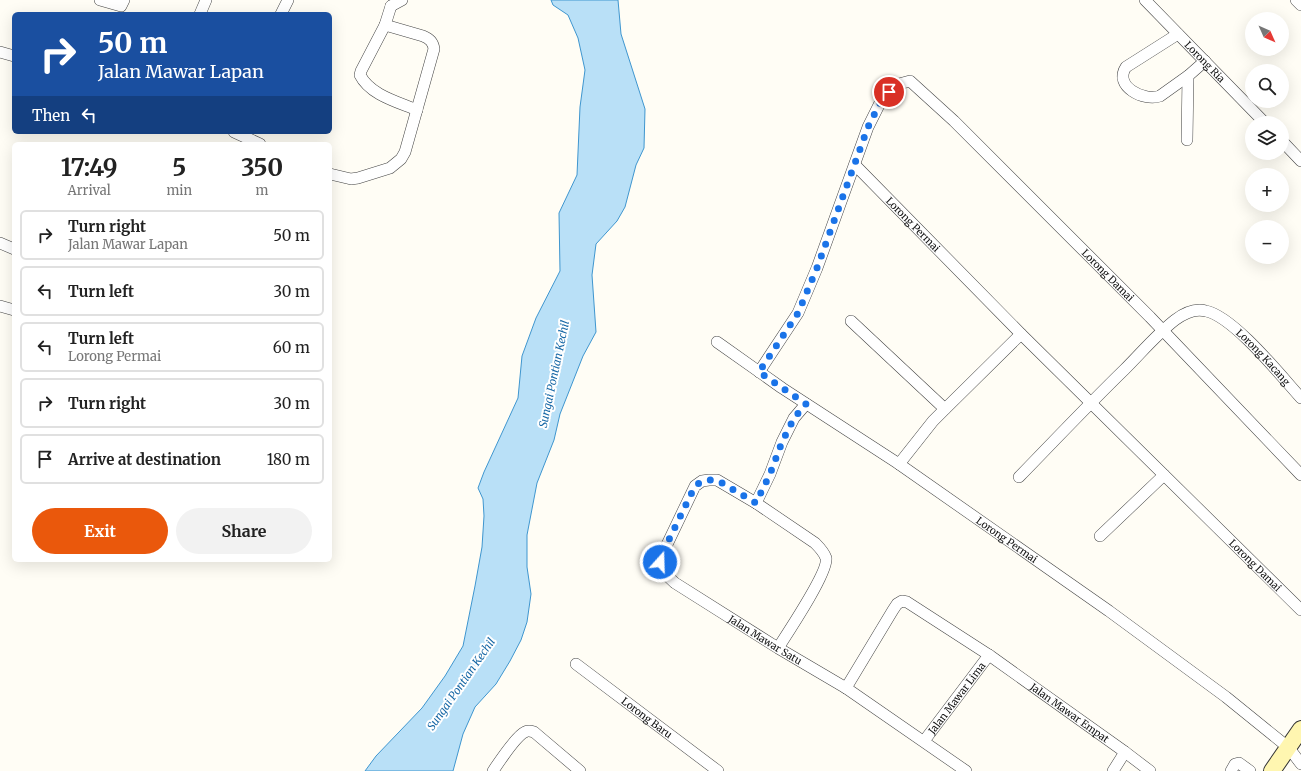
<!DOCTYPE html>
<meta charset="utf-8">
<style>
:root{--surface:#fff;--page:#f2f2f2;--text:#222;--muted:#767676;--line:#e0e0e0;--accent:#ea580c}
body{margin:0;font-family:Merriweather,serif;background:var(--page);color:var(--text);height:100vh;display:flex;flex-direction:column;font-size:15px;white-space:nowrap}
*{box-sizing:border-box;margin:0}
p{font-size:13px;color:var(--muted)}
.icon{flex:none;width:22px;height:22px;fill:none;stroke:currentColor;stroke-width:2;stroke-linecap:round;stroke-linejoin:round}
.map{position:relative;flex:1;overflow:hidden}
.panel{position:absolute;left:12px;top:142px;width:320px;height:420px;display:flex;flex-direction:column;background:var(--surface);border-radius:6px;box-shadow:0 4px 16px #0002}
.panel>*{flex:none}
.top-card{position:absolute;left:12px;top:12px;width:320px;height:122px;border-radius:6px;box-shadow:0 4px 16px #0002;background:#1a4fa0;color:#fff;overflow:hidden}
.needle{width:26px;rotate:135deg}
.buttons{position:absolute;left:1245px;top:12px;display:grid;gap:8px}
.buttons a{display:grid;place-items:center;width:44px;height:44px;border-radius:50%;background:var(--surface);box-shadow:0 4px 16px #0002;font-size:20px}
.pin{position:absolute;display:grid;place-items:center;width:34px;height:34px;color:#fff;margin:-17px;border:2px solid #fff;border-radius:50%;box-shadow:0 1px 4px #0007}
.me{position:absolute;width:44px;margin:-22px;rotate:20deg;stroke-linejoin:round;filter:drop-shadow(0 0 3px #0008)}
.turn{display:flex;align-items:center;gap:14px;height:84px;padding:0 20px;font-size:18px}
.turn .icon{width:52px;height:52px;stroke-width:2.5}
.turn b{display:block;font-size:28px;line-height:34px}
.then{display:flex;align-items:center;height:38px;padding:0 20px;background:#0003;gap:8px;font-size:15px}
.eta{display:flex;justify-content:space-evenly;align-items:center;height:68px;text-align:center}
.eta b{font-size:24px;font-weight:700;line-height:28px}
.button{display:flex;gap:8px;margin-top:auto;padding:8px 20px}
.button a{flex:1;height:46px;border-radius:24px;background:var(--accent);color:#fff;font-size:16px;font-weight:700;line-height:46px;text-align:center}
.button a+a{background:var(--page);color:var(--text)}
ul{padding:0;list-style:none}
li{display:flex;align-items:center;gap:12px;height:50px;margin:0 8px 6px;padding:0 12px;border:2px solid var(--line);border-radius:6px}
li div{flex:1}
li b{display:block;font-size:15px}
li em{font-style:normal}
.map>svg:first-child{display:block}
</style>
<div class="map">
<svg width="1301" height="771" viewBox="0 0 1301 771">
<rect width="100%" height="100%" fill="#fffdf5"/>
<path fill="#b9e0f7" stroke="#3f96cf" d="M551,0H618L621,34L645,109L644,148L636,165L625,207L617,221L596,244L592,275L596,332L583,356L560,414L554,440L537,483L527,535V567L531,594L527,622L521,640L510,661L496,684L475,707L463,734L453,771H365L376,756L422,708L445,676L463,646L475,586L482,547L484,516L483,499L478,488L484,472L518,398L522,356L536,318L560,271L559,213L577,175L580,107L585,70L578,38L568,15L553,5Z"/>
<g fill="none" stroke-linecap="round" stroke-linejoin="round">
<g stroke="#444" stroke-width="12">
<g id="street">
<path d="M100,0L121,6L124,0"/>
<path id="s1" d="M1145,0L1265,123"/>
<path d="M1296,0L1301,5"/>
<path d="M391,6L385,25L361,71L360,75C370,95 398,102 417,110"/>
<path d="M391,6L402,0"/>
<path d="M200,14L206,0"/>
<path d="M281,14L288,0"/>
<path d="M1178,34L1126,67C1113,86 1144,102 1160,96L1188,76"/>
<path d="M0,52L14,56"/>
<path d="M234,132L260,144"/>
<path d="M1187,140L1188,76L1205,61"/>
<path d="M1282,141L1301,161"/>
<path id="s2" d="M855,165L1021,334L1301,610"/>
<path d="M330,174L351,179L358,178L390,168L401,159L405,152L434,49C433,42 430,39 423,36L385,25"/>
<path d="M0,243L14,249"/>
<path d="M0,306L14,310"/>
<path d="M851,321L945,409"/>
<path id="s3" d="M717,342L782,388L899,464L1109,611L1226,697L1289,748L1301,764"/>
<path id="s4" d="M759,372L798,313L817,268L868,127L880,103L889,92L899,84L910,81L954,121L1150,317L1301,475"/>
<path d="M899,464L933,421L945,409L1021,334"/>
<path id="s5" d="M1019,477C1054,441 1089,404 1125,369C1141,353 1157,334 1175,320C1183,314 1195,308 1206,311C1234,317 1281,376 1301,398"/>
<path d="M756,503L770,474L782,442L794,418L806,404"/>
<path d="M1100,536L1164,475"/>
<path id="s6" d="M778,648C787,634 829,571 826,558C824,552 819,547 815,543L756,503L717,480H709L702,481L695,486L662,555C659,569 664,573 675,583L778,648L846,688L966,771"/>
<path id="s7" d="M576,664L718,771"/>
<path id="s8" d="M846,688L893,610L897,604L902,601L907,602L989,655L1125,752L1150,771"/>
<path id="s9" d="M924,741L989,655"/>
<path d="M493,771C499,762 516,736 525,732C528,730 531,731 534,732L580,771"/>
<path d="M1113,771L1125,752"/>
<path d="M1231,771L1235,764L1239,763L1250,771"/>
</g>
</g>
<g stroke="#333" stroke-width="18">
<path id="secondary" d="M1272,771L1301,729"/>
</g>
<use href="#street" stroke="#fff" stroke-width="11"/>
<use href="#secondary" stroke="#fff6b0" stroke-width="16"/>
</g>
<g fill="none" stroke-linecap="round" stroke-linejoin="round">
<path stroke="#1a73e8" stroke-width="7" stroke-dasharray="0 12.6" d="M660,562L662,554L695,486L702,481L709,480H717L756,503L770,474L782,442L794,418L806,404L759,372L798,313L817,268L868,127L880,103L889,92"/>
</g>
<g text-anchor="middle" stroke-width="4" stroke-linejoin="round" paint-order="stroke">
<g font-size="10" fill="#111" stroke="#fff">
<text dy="4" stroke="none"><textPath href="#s1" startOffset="86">Lorong Ria</textPath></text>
<text dy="4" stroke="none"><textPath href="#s2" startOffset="83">Lorong Permai</textPath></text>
<text dy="4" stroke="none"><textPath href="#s4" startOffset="612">Lorong Damai</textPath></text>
<text dy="4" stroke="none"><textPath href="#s5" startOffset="329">Lorong Kacang</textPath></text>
<text dy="4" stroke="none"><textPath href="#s3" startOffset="351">Lorong Permai</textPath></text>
<text dy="4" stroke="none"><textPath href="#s2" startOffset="566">Lorong Damai</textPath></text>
<text dy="4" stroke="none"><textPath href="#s6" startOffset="478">Jalan Mawar Satu</textPath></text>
<text dy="4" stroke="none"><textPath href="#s9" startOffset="54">Jalan Mawar Lima</textPath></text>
<text dy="4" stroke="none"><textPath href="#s8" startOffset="306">Jalan Mawar Empat</textPath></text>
<text dy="4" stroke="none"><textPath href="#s7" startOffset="89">Lorong Baru</textPath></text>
</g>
<g font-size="11" font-style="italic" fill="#1768a6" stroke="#fff">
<text transform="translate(554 374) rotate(-78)" y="4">Sungai Pontian Kechil</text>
<text transform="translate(461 684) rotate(-55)" y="4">Sungai Pontian Kechil</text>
</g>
</g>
</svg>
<div class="buttons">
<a><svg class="needle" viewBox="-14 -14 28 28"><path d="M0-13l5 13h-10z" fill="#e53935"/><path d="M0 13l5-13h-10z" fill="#767676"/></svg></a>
<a><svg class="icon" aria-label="search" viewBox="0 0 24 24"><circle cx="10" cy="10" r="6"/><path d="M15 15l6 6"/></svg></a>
<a><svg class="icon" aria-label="layers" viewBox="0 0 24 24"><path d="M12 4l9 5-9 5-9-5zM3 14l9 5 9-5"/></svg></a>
<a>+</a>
<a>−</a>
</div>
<div class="pin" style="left:889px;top:92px;background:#d93025"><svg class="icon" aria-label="arrive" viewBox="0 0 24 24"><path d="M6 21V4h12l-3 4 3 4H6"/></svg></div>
<svg class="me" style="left:660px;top:562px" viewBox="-20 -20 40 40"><circle r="17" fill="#1a73e8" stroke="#fff" stroke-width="3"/><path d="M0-11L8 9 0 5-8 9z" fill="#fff"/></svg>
<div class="top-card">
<div class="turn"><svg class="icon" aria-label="right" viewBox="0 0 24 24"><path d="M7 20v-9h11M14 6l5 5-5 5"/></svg><div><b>50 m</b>Jalan Mawar Lapan</div></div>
<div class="then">Then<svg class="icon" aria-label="left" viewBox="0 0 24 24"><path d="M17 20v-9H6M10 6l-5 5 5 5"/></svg></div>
</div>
<section class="panel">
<div class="eta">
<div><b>17:49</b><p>Arrival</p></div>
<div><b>5</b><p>min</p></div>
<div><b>350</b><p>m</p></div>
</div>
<ul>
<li><svg class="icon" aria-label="right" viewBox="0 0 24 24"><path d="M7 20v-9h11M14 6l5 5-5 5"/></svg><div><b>Turn right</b><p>Jalan Mawar Lapan</p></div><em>50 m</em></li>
<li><svg class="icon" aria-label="left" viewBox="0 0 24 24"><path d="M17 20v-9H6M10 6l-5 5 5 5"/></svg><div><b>Turn left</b></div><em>30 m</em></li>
<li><svg class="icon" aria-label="left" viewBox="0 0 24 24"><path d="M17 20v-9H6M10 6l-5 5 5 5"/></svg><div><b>Turn left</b><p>Lorong Permai</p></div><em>60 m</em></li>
<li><svg class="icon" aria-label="right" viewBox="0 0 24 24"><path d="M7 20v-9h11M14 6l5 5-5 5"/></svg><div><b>Turn right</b></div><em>30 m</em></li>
<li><svg class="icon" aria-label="arrive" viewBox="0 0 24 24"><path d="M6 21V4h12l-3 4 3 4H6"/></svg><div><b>Arrive at destination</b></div><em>180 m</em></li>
</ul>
<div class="button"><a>Exit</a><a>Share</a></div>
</section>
</div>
